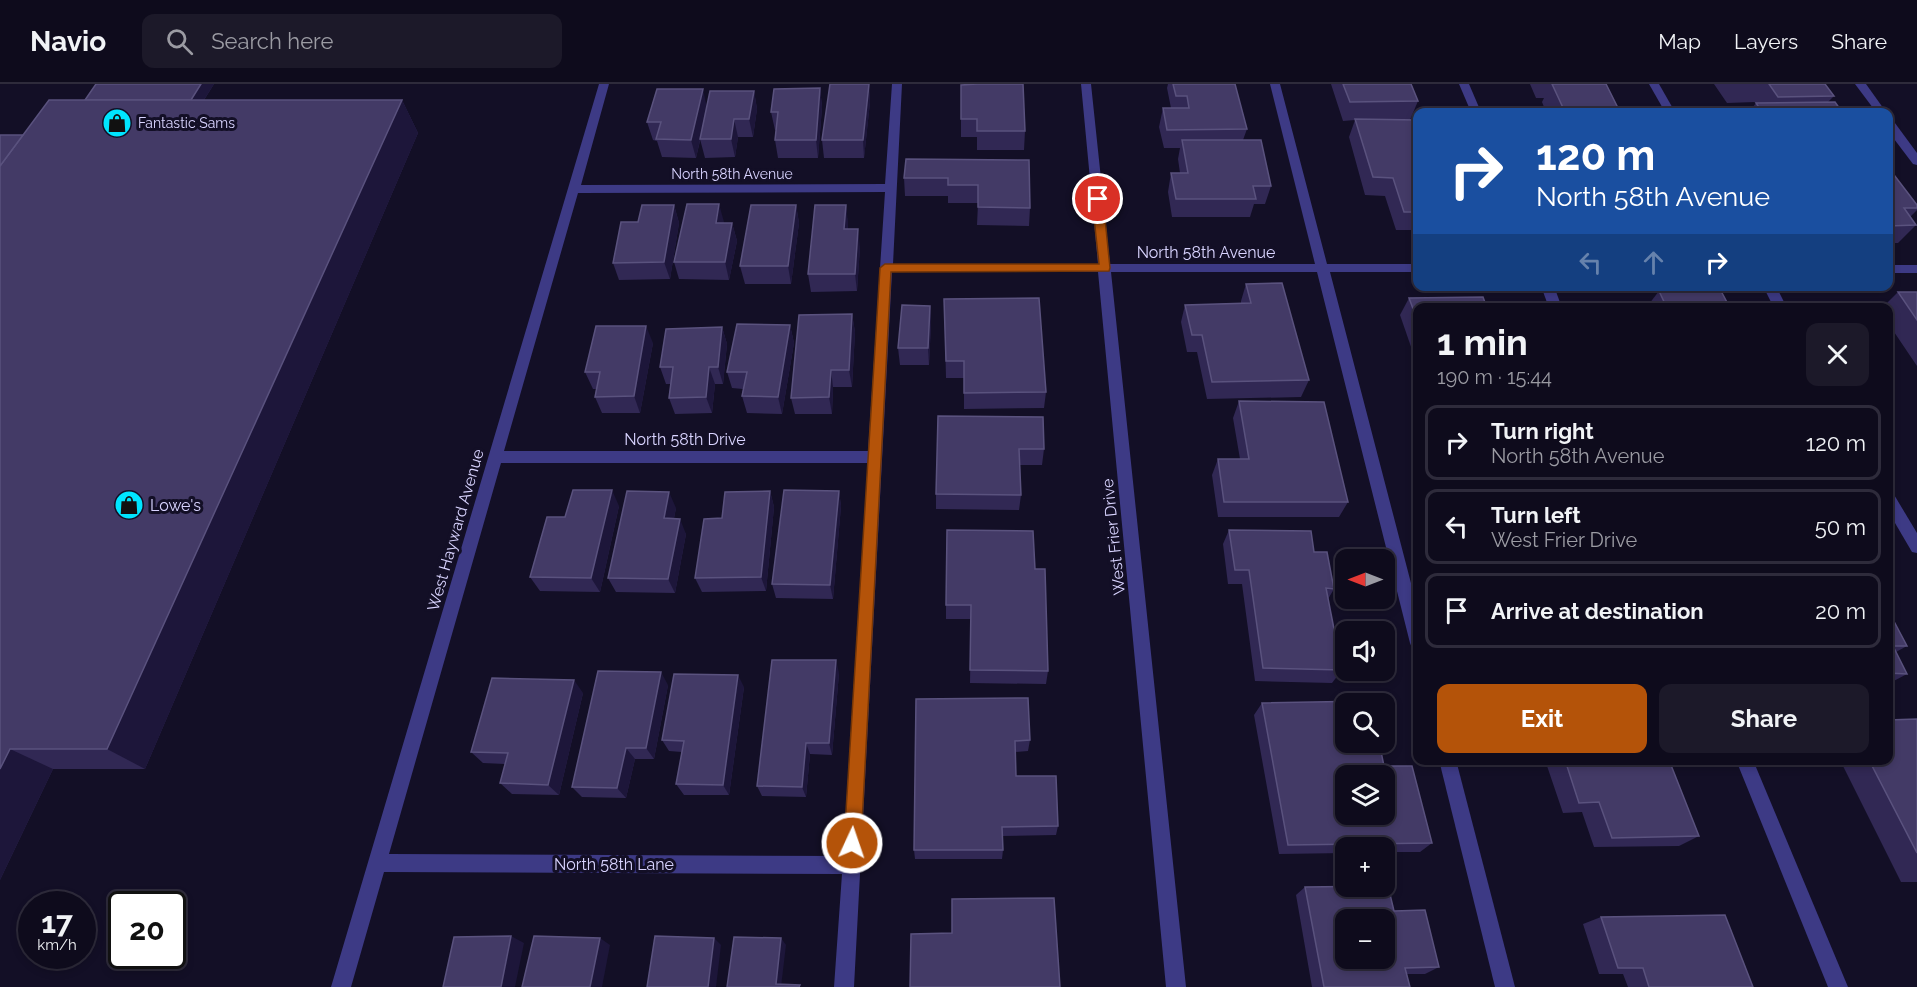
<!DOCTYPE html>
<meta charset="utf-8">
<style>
:root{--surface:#0e0b1c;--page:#1c1929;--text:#f1f3f6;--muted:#9b9ba3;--line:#2e2b3b;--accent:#b45309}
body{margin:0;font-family:Raleway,sans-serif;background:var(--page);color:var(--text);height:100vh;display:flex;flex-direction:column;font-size:22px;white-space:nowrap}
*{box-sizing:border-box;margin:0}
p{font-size:20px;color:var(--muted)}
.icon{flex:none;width:33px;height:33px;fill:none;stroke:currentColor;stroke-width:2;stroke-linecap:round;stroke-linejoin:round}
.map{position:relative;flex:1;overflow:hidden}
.drawer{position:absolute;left:1413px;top:219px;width:480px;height:462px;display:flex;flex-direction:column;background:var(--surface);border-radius:12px;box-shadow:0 3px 9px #0003,0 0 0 2px var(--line)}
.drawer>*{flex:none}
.top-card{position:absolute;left:1413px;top:24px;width:480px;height:183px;border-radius:12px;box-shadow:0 3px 9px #0003,0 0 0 2px var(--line);background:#1a4fa0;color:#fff;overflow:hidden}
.needle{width:39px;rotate:270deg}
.controls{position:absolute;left:1335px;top:465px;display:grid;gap:12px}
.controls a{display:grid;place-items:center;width:60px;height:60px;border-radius:12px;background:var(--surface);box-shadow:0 3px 9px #0003,0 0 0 2px var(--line);font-size:30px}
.speed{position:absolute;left:18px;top:807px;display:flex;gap:12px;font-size:30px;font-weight:700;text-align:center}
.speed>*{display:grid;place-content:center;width:78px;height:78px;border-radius:50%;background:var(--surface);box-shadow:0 3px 9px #0003,0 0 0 2px var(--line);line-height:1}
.speed small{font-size:15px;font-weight:400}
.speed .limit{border:3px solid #111;border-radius:9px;background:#fff;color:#111}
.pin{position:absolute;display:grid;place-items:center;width:51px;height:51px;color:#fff;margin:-26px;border:3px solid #fff;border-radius:50%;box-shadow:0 2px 6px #0007}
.me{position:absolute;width:66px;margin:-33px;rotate:3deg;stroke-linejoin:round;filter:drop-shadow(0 0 4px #0008)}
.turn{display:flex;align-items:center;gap:21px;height:126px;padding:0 24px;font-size:27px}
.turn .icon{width:78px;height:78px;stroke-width:2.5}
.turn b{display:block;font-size:42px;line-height:51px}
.lanes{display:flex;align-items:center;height:57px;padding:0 24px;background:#0003;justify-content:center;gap:30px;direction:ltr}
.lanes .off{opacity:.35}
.round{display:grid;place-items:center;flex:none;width:63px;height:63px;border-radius:12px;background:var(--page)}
.summary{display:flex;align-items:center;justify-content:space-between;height:102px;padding:0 24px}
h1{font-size:36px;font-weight:700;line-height:45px}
.cta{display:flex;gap:12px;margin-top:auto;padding:12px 24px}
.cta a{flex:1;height:69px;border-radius:12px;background:var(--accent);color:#fff;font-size:24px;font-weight:700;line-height:69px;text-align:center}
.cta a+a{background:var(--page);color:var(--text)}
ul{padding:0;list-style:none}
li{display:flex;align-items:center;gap:18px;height:75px;margin:0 12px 9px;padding:0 12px;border:3px solid var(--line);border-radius:12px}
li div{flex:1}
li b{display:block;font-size:22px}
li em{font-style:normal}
header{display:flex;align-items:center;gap:36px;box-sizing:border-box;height:84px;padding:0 30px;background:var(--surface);border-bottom:2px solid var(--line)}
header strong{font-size:28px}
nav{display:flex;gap:33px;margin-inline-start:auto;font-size:21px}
.search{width:420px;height:54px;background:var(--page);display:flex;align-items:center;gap:15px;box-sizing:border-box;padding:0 21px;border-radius:12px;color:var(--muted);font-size:22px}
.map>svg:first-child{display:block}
</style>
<header>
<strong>Navio</strong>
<div class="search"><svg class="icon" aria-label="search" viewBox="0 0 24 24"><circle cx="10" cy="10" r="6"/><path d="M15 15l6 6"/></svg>Search here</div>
<nav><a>Map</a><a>Layers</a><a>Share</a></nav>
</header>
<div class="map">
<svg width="1917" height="903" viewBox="0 0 1917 903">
<rect width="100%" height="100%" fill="#130f26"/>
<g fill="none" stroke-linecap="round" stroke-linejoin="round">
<g fill="#3d3a85" fill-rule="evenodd">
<path d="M599,0H609L581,101L885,100L892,0H902L893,180H1098L1081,0H1091L1110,180H1315L1270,0H1280L1327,180H1418V188H1330L1418,526V566L1412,564L1410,559L1317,188H1111L1186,903H1166L1098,188H892L854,903H834L842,790L384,788L351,903H331ZM885,108L868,367H504L578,109ZM501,379H868L843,772L389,770Z"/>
<path d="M1459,0H1469L1481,28H1471Z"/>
<path d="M1649,0H1659L1675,28H1665Z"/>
<path d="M1855,0H1866L1886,28H1876Z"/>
<path d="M1888,35H1892L1917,69V81L1913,80L1888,47Z"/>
<rect x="1888" y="181" width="29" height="8"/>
<path d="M1541,202H1554L1562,224H1549Z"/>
<path d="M1763,202H1776L1787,224H1774Z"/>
<path d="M1888,407L1893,409L1917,449V469L1912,468L1888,427Z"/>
<path d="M1439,676H1456L1515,903H1495Z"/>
<path d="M1736,676H1753L1848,903H1828Z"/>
</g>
</g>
<g fill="#312854">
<path d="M96,0H214L204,16H402L418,49L145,685H53L0,796L23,51L85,16Z"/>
<path d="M869,0L870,18L864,74H824L822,56Z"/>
<path d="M977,0H1023L1025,47L1024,66H977V53H961V1Z"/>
<path d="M1168,0H1235L1247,45L1243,56L1271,102L1265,120H1254L1250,133H1172L1168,108L1171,89H1180L1178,75L1180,64H1164L1159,43L1163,24H1171L1167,4Z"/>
<path d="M1331,0H1411L1418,17L1410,36H1418V146H1396L1385,112L1365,111L1349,53L1355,36L1343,37Z"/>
<path d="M1530,0H1583L1620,28H1546L1542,18L1544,14H1536Z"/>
<path d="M1714,0H1825L1834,12L1828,18L1842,28H1749L1756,19L1755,18L1727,19Z"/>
<path d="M820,4L822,23L818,74H778L775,56L776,46H775L771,28Z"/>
<path d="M754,7L757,25L753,53H738L735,73L705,74L700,55L703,44L696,74L662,73L657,57L653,56L647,38L707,22Z"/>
<path d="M1029,76L1030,124L1029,142L977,141L978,119H948V112H905L904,94Z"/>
<path d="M1888,83L1917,121V126L1910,133L1916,141L1898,159H1888Z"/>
<path d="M674,121L679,139L670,195L619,196L613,179L638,138Z"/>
<path d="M796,121L799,139L791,200H745L740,182Z"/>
<path d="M846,121L848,145L860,163L857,207L811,208L808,190Z"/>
<path d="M724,139H732L737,157L729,196L679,195L674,178Z"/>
<path d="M1246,200L1309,296L1301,313L1207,315L1197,268H1187L1181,238L1185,221L1241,219V217Z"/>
<path d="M1659,207L1730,224H1646Z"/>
<path d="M1898,208H1917V282L1888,239V224H1882Z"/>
<path d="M1409,214L1418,224V283L1400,231Z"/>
<path d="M944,215L1046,308L1044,324L964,325V294H946Z"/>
<path d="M930,222L931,239L929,281H900L898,264Z"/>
<path d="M852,230L855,248L852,303H833L832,330H795L791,314Z"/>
<path d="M790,241L794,259L782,330L747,329L742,312L743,305L732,304L727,288Z"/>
<path d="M722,243L727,260L723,300H715L712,329L675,330L669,314L671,300H666L660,283Z"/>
<path d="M653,259L640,329H602L595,313L596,305H593L585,288Z"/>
<path d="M1239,317L1348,418L1339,433H1218L1212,391L1218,375H1240L1233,334Z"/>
<path d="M938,332L1044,365L1042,381H1020L1021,411L1019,426L936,425V410Z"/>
<path d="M770,407L774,423L766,507L702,508L695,494L722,434Z"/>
<path d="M839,407L841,422L833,515L776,514L772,500Z"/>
<path d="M619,422L600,508L540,507L530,493Z"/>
<path d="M676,424L674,434L686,450L675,509L616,508L608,494Z"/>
<path d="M1229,446L1314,468L1334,505L1328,515L1342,586L1332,599L1255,597L1242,500H1228L1223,460Z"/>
<path d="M1035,485L1048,587L1046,600L970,599L971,535H946V521Z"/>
<path d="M1888,526L1907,562L1896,568L1907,590L1888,600Z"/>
<path d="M839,589L832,671L810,670L806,713L762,712L757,702Z"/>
<path d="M668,601L654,675H635L626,714L582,713L572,703Z"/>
<path d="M744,603L729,711H684L676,700L682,668L669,667L662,656Z"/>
<path d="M583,609L559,711L512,710L500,699L505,680L483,679L471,668Z"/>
<path d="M916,615L1030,656L1028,667L1015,668L1016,692L1058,742L1056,751L1002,752L1003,766L1002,775H915L914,766Z"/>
<path d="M1262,619L1384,682L1432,759L1420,768H1384V764H1346V769L1279,770L1254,631Z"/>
<path d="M1917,635V798H1901L1840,676H1888Z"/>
<path d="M1545,676H1669L1699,752L1679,762L1594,763L1582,728L1563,729Z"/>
<path d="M1305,803L1394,827L1439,883L1425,890H1407L1410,903H1312L1296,811Z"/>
<path d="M1601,833L1753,903H1628L1623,890H1599L1583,840Z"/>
</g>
<g fill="#1d163a">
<path d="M201,0H214L183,49L177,40Z"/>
<path d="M869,0L870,18L864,74L863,56Z"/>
<path d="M820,4L822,23L818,74L816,56Z"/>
<path d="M703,5L707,24L696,74L691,56Z"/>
<path d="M754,7L757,25L753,53L749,35Z"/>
<path d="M402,16L418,49L145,685L107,665Z"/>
<path d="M734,35L738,53L735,73L731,55Z"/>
<path d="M719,120L724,138L720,157L716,139Z"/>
<path d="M674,121L679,139L670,195L664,178Z"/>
<path d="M796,121L799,139L791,200L788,182Z"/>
<path d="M846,121L848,139L847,163L844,145Z"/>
<path d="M732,139L737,157L729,196L725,178Z"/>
<path d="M858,145L860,163L857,207L855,190Z"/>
<path d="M930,222L931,239L929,281L928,264Z"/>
<path d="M852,230L855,248L852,303L849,286Z"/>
<path d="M790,241L794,259L782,330L778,313Z"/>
<path d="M646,242L653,259L640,329L634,312Z"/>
<path d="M722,243L727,260L723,300L718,283Z"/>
<path d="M709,283L715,300L712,329L706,313Z"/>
<path d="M831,286L833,303L832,330L829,313Z"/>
<path d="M612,406L619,422L600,508L591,494Z"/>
<path d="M770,407L774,423L766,507L761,493Z"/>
<path d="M839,407L841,422L833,515L830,501Z"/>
<path d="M669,408L676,424L671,449L664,434Z"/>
<path d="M680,435L686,450L675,509L668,495Z"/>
<path d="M836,576L839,589L832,671L829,659Z"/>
<path d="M661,588L668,601L654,675L646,664Z"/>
<path d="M738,591L744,603L729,711L723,701Z"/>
<path d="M574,596L583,609L559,711L548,701Z"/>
<path d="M806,659L810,670L806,713L802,703Z"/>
<path d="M626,664L635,675L626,714L617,704Z"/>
<path d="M10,665L53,685L0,796V685Z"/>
<path d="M511,852L524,859L515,903H501Z"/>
<path d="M600,854L610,861L602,903H590Z"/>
<path d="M714,854L721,861L716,903H708Z"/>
<path d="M781,854L786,861L781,903L776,900Z"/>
</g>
<g fill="#433a66" stroke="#5a527e" stroke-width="1.5" fill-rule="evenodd">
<path d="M96,0H201L191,16H85Z"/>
<path d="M830,0H869L863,56H822Z"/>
<path d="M977,0H1023L1025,47H977V35H961V1Z"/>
<path d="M1173,0H1235L1247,45L1167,46L1163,24H1189L1187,12H1176Z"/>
<path d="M1343,0H1411L1418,17L1350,18Z"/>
<path d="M1552,0H1606L1620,28H1565Z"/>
<path d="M1769,0H1825L1834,12L1778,13Z"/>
<path d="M820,4L816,56H775L778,28H771L774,5Z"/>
<path d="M657,5H703L691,56L656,55L661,38H647Z"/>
<path d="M710,7H754L749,35H734L731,55H700Z"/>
<path d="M49,16H402L107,665H10L0,685V82Z"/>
<path d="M1835,18L1842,28H1762L1756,19Z"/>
<path d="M1355,35L1418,36V128H1404L1393,94L1373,93Z"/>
<path d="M0,51H23L0,82Z"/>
<path d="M1182,56H1261L1271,102H1253L1256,115H1176L1171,89H1188Z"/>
<path d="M906,75L1029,76L1030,124L978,123V101H948V94H904Z"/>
<path d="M1888,83L1917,121V124H1904L1916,141L1888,142Z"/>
<path d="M687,120H719L716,139H732L725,178H674Z"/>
<path d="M642,121H674L664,178L613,179L621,138H638Z"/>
<path d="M751,121H796L788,182H740Z"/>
<path d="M815,121H846L844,145H858L855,190H808Z"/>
<path d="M1282,199L1309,296L1212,298L1202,251H1192L1185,221L1251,219L1246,200Z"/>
<path d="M1659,207H1721L1730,224H1667Z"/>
<path d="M1898,208H1917V236Z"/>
<path d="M1483,213L1487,224H1418V238L1409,214Z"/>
<path d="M1039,214L1046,308L964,309V277H946L944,215Z"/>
<path d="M902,221L930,222L928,264H898Z"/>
<path d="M852,230L849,286H831L829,313L791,314L799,231Z"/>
<path d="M737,240L790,241L778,313L742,312L747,288H727Z"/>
<path d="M596,242H646L634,312L595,313L600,288H585Z"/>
<path d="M722,243L718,283H709L706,313L669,314L673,283H660L666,245Z"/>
<path d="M1239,317L1324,318L1348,418H1224L1218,375H1249Z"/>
<path d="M938,332L1043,333L1044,365H1019L1021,411L936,410Z"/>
<path d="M573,406H612L591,494L530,493L547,433H565Z"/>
<path d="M784,406L839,407L830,501L772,500Z"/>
<path d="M627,407L669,408L664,434L680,435L668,495L608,494Z"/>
<path d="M770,407L761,493L695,494L704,435L722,434L725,408Z"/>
<path d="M947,446L1033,447L1035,485H1045L1048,587L970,586L971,521H946Z"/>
<path d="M1229,446L1311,447L1314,468H1327L1334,505L1326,504L1342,586L1263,584L1249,486H1235Z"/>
<path d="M1888,526L1907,562H1893L1907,590L1888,589Z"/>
<path d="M772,576H836L829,659H806L802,703L757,702Z"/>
<path d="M598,587L661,588L646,664H626L617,704L572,703Z"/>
<path d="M674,590L738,591L723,701L676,700L684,657L662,656Z"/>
<path d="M492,594L574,596L548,701L500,699L508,669L471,668Z"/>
<path d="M1028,614L1030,656L1015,657L1016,692H1056L1058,742L1002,743L1003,766H914L916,615Z"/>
<path d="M1369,617L1370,620H1346V658H1379L1384,682H1412L1432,759L1288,761L1262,619ZM1346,692H1384V730H1346Z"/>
<path d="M1917,635V769L1869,676H1888V636Z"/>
<path d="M1565,676H1669L1699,752L1612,754L1599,718L1579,719Z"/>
<path d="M1384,802H1388L1394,827L1425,826L1439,883L1405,884L1410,903H1324L1305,803ZM1346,836H1384V874H1346Z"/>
<path d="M1054,814L1060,903H910L911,850L952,849V815Z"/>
<path d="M1725,831L1753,903H1649L1643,884H1618L1601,833Z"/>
<path d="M511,852L501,903H443L454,853Z"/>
<path d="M534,852L600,854L590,903H522Z"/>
<path d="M655,852L714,854L708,903H647Z"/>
<path d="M734,853L781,854L776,900L800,901L799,903H727Z"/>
</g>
<path fill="#b45309" stroke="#753606" stroke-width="1.5" d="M1098,111L1103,115L1110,184L1109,187L891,188L861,759L858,764L852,767L847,764L844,759L880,184L885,180H1099L1092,115Z"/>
<defs>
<g id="shop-disc" transform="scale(1.5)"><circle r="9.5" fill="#00e5ff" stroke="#130f26"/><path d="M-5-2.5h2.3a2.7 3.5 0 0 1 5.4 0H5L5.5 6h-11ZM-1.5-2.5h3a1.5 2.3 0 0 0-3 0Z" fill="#111"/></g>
</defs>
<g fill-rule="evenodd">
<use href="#shop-disc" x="117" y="39"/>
<use href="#shop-disc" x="129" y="421"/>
</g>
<g text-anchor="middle" stroke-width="6" stroke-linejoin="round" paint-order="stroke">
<g font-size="14" fill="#d9d4ff" stroke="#130f26" text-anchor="start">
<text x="138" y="44">Fantastic Sams</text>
</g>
<g font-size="14" fill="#d9d4ff" stroke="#130f26">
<text x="732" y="95">North 58th Avenue</text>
</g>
<g font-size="16" fill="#d9d4ff" stroke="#130f26">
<text x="1206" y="174">North 58th Avenue</text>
<text x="685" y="361">North 58th Drive</text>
<text transform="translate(455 446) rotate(-74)" y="6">West Hayward Avenue</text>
<text transform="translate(1113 453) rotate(-96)" y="6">West Frier Drive</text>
<text x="614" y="786">North 58th Lane</text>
</g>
<g font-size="16" fill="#d9d4ff" stroke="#130f26" text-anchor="start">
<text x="150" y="427">Lowe's</text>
</g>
</g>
</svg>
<div class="controls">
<a><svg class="needle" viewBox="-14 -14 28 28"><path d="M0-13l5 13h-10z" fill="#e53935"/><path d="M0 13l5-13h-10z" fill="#9b9ba3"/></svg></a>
<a><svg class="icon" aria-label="sound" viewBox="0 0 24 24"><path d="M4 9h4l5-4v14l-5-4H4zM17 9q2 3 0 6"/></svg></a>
<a><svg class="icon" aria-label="search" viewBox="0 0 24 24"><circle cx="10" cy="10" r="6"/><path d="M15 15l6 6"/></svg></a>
<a><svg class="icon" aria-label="layers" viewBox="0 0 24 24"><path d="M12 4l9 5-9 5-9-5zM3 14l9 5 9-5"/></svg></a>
<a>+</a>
<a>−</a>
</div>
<div class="speed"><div>17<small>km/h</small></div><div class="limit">20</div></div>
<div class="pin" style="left:1098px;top:115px;background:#d93025"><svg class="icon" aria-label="arrive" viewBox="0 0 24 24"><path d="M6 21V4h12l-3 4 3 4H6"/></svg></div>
<svg class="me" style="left:852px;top:759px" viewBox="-20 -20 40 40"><circle r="17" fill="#b45309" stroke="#fff" stroke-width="3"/><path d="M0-11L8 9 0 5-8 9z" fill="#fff"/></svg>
<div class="top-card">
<div class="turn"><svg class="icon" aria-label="right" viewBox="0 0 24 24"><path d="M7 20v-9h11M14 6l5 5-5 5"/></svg><div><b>120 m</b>North 58th Avenue</div></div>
<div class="lanes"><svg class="icon off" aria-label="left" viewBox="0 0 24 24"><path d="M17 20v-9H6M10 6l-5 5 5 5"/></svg><svg class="icon off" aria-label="ahead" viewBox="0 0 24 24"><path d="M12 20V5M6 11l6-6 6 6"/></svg><svg class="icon" aria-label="right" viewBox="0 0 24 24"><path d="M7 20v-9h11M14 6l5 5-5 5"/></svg></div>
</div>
<section class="drawer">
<div class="summary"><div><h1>1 min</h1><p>190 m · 15:44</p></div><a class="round"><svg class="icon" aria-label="close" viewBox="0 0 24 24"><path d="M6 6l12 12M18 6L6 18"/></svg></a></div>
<ul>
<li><svg class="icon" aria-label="right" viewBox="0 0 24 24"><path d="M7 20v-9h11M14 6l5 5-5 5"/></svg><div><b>Turn right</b><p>North 58th Avenue</p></div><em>120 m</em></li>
<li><svg class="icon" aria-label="left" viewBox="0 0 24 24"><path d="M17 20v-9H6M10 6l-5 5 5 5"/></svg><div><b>Turn left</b><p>West Frier Drive</p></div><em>50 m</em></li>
<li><svg class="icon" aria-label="arrive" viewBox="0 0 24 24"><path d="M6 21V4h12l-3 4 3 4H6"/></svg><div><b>Arrive at destination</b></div><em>20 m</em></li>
</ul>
<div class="cta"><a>Exit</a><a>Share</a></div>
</section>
</div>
